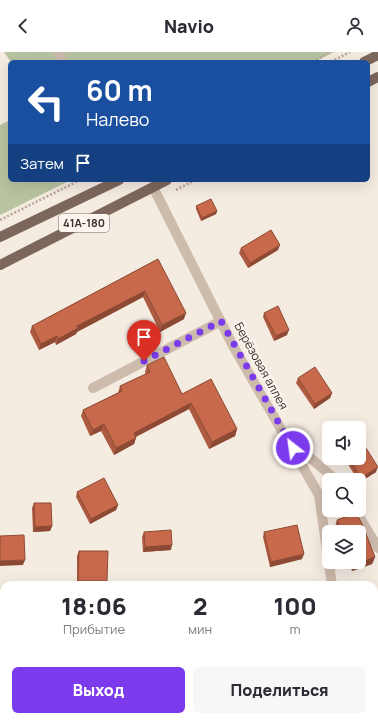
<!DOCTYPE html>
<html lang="ru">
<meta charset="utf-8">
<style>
:root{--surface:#fff;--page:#f7f7f7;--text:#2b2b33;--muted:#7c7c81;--accent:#7c3aed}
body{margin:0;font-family:Manrope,sans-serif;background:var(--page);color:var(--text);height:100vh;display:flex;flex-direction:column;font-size:15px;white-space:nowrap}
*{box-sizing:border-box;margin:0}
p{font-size:13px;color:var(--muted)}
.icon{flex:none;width:22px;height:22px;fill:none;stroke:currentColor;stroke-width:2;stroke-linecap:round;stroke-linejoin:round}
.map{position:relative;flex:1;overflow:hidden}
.side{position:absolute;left:0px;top:529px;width:378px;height:140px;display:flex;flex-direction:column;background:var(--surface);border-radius:12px 12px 0 0;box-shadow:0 4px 16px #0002}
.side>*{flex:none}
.top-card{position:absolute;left:8px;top:8px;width:362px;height:122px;border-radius:6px;box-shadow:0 4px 16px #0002;background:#1a4fa0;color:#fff;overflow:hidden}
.fabs{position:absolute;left:322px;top:369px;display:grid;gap:8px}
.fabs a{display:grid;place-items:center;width:44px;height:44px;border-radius:6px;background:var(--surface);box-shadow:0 4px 16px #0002;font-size:20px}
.pin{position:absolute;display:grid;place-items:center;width:34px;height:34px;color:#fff;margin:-41px -17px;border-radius:50% 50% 50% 0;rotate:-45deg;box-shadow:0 0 4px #0007}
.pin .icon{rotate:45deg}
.me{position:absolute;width:44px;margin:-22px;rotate:330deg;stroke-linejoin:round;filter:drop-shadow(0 0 3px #0008)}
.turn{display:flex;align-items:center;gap:14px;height:84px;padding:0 12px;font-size:18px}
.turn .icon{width:52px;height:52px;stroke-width:2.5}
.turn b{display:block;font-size:28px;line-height:34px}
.then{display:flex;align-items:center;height:38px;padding:0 12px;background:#0003;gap:8px;font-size:15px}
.eta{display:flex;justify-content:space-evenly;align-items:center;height:68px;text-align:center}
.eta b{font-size:24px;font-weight:800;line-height:28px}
.primary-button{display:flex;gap:8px;margin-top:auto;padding:8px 12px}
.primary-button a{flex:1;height:46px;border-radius:6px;background:var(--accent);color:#fff;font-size:16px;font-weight:800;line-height:46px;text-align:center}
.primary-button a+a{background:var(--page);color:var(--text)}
header{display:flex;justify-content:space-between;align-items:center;height:52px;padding:0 12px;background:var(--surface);font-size:18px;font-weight:800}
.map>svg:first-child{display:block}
</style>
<header><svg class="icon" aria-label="back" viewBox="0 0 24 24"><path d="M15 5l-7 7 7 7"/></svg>Navio<svg class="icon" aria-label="person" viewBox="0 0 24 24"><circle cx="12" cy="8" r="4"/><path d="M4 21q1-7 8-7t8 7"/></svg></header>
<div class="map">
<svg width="378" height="669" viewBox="0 0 378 669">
<rect width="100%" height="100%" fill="#f4ebe1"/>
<g fill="#b8c4a0">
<path d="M4,0H334L314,10H11Z"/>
<path d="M10,68V128H71L0,163V73Z"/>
</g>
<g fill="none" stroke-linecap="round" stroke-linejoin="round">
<g stroke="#b9a596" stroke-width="2.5" stroke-dasharray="2 2" stroke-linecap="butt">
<path d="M313,10L330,0"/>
<path d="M331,10L350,0"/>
<path d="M176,138L195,128"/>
<path d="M0,168L80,128"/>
</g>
<g stroke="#cdbbac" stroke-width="10">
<path d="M58,0L63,10"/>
<path d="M153,135L233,294L319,443L332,533"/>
<path d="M93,336L221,269"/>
<path d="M292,390L336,428"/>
<path d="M355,458L378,496"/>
<path d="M142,665V669"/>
<path d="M351,665L352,669"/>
</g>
<g stroke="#7d675c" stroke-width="10">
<path d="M364,10L378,3"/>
<path d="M368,30L378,25"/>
<path d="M0,185L119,128"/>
<path d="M0,213L167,128"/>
</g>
</g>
<g fill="#ac5a40">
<path d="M196,154L217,159L216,162L201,169L196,157Z"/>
<path d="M241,196L278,198L248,216L239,201Z"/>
<path d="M158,207L184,267L160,280L143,245L77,280L76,282L56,293L55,290L39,298L30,280L32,274Z"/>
<path d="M264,261L287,283L274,289L263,265Z"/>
<path d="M147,313L182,342L237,377L235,384L209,397L189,357L136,385L134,392L114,403L101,379L90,384L81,364L83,358L118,341L120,334L146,322L145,320Z"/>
<path d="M298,326L332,341L330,346L314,357L296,331Z"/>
<path d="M344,406H359L376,420L360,430L359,428H358Z"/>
<path d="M77,440L118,453L116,458L90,472L76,445Z"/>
<path d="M34,451L52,474L50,479L33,480L32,456Z"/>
<path d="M356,461L362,472L375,505L372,512L352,519L348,510H359V480H337L335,474L337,468Z"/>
<path d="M144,480L171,498L143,500L142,485Z"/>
<path d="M264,480L302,507L270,515L263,485Z"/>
<path d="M79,499L106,533H77V504Z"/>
<path d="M73,665H111L110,669H74Z"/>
<path d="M177,665H223L222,669H177Z"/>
</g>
<g fill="#8c4a34">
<path d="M217,159L216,162L201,169L202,166Z"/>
<path d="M280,193L278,198L248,216L250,211Z"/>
<path d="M145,239L143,245L77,280L76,282L56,293L58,287L77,274Z"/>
<path d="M186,261L184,267L160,280L162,273Z"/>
<path d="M289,278L287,283L274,289L276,284Z"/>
<path d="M57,284L55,290L39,298L41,292Z"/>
<path d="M332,341L330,346L314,357L315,352Z"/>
<path d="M191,351L189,357L131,387L134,381Z"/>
<path d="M104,372L101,379L90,384L93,378Z"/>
<path d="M237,377L235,384L209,397L212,390Z"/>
<path d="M136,386L134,392L114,403L116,396Z"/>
<path d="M378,415L376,420L360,430L361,426Z"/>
<path d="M118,453L116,458L90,472L91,467Z"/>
<path d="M52,474L50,479L33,480L35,475Z"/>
<path d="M172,493L171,498L143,500L145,495Z"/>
<path d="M304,502L302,507L270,515L271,510Z"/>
<path d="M375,505L372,512L352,519L354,513Z"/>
<path d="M25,508L23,513L0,514V509Z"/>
<path d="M78,529H107L106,533H77Z"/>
<path d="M111,665L110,669H76L77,668Z"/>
<path d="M206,666H223L222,669H205Z"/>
</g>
<g fill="#c8694b" stroke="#8c4a34">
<path d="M211,147L217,159L202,166L196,154Z"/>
<path d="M271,178L280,193L250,211L241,196Z"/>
<path d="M158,207L186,261L162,273L145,239L77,274L78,276L58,287L57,284L41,292L32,274Z"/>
<path d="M278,254L289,278L276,284L264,261Z"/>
<path d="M164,305L182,342L211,327L237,377L212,390L191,351L134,381L136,386L116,396L104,372L93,378L83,358L122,339L120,334L150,320L147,313Z"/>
<path d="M315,315L332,341L315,352L298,326Z"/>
<path d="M359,385L378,415L361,426L349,406H359Z"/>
<path d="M104,426L118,453L91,467L77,440Z"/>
<path d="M34,451H51L52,474L35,475Z"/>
<path d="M356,461L362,472L375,505L354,513L353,510H359V480H342L337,468Z"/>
<path d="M297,473L304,502L271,510L264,480Z"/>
<path d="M171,478L172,493L145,495L144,480Z"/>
<path d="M24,483L25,508L0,509V484Z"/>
<path d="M79,499H108L107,529H78Z"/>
<path d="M219,531V533H213Z"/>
<path d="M0,587H4V665H15V669H0Z"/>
<path d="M76,665H111L77,668Z"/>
<path d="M179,665H223V666H206V669H179Z"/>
</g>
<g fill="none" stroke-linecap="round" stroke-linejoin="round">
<path stroke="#7c3aed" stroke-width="7" stroke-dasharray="0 12.6" d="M144,309L221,269L293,396"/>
</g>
<g text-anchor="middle" stroke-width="4" stroke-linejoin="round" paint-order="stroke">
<rect fill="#fbf5ee" stroke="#756b66" stroke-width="1" x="59" y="162" width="50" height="18" rx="3"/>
<g font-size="11" font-weight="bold" fill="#3b302b">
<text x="84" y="175">41А-180</text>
</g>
<g font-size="12" fill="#3b302b" stroke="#fbf5ee">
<text transform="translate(261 314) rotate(61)" y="4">Берёзовая аллея</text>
</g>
</g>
</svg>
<div class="fabs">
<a><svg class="icon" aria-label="sound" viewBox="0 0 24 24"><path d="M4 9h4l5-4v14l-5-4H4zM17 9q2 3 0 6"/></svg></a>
<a><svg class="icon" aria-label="search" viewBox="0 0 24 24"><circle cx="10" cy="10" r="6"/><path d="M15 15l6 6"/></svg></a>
<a><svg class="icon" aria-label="layers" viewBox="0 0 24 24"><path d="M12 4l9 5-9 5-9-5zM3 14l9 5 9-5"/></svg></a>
</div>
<div class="pin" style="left:144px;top:309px;background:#d93025"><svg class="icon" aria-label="arrive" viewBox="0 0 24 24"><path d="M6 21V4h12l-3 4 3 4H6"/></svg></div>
<svg class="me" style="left:293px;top:396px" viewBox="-20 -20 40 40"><circle r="17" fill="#7c3aed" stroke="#fff" stroke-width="3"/><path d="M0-11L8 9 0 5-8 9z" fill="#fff"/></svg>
<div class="top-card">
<div class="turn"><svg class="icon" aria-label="left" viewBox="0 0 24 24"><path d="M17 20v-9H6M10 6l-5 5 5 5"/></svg><div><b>60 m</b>Налево</div></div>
<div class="then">Затем<svg class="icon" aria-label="arrive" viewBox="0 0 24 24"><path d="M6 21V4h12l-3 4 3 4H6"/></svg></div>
</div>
<section class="side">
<div class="eta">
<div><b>18:06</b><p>Прибытие</p></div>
<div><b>2</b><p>мин</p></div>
<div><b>100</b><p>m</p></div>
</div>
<div class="primary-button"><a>Выход</a><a>Поделиться</a></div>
</section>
</div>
